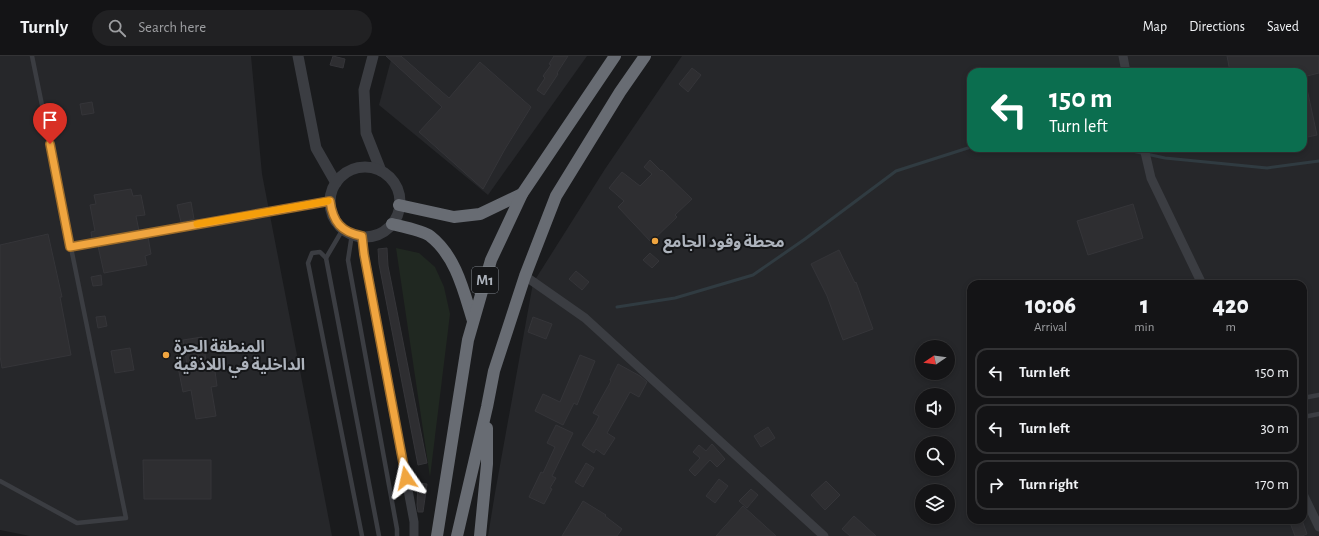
<!DOCTYPE html>
<meta charset="utf-8">
<style>
:root{--surface:#141416;--page:#212123;--text:#f1f3f6;--muted:#9d9ea1;--line:#333335}
body{margin:0;font-family:"Alegreya Sans","Noto Sans Arabic",sans-serif;background:var(--page);color:var(--text);height:100vh;display:flex;flex-direction:column;font-size:15px;white-space:nowrap}
*{box-sizing:border-box;margin:0}
p{font-size:13px;color:var(--muted)}
.icon{flex:none;width:22px;height:22px;fill:none;stroke:currentColor;stroke-width:2;stroke-linecap:round;stroke-linejoin:round}
.map{position:relative;flex:1;overflow:hidden}
.sheet{position:absolute;left:967px;top:224px;width:340px;height:244px;display:flex;flex-direction:column;background:var(--surface);border-radius:12px;box-shadow:0 2px 6px #0003,0 0 0 1px var(--line)}
.sheet>*{flex:none}
.banner{position:absolute;left:967px;top:12px;width:340px;height:84px;border-radius:12px;box-shadow:0 2px 6px #0003,0 0 0 1px var(--line);background:#0b6e4f;color:#fff;overflow:hidden}
.needle{width:26px;rotate:257deg}
.tools{position:absolute;left:915px;top:284px;display:grid;gap:8px}
.tools a{display:grid;place-items:center;width:40px;height:40px;border-radius:50%;background:var(--surface);box-shadow:0 2px 6px #0003,0 0 0 1px var(--line);font-size:20px}
.pin{position:absolute;display:grid;place-items:center;width:34px;height:34px;color:#fff;margin:-41px -17px;border-radius:50% 50% 50% 0;rotate:-45deg;box-shadow:0 0 4px #0007}
.pin .icon{rotate:45deg}
.me{position:absolute;width:44px;margin:-22px;rotate:349deg;stroke-linejoin:round;filter:drop-shadow(0 0 3px #0008)}
.turn{display:flex;align-items:center;gap:14px;height:84px;padding:0 16px;font-size:18px}
.turn .icon{width:52px;height:52px;stroke-width:2.5}
.turn b{display:block;font-size:28px;line-height:34px}
.eta{display:flex;justify-content:space-evenly;align-items:center;height:68px;text-align:center}
.eta b{font-size:24px;font-weight:800;line-height:28px}
ul{padding:0;list-style:none}
li{display:flex;align-items:center;gap:12px;height:50px;margin:0 8px 6px;padding:0 8px;border:2px solid var(--line);border-radius:12px}
li div{flex:1}
li b{display:block;font-size:15px}
li em{font-style:normal}
header{display:flex;align-items:center;gap:24px;box-sizing:border-box;height:56px;padding:0 20px;background:var(--surface);border-bottom:1px solid var(--line)}
header strong{font-size:19px}
nav{display:flex;gap:22px;margin-inline-start:auto;font-size:14px}
.search{width:280px;height:36px;background:var(--page);display:flex;align-items:center;gap:10px;box-sizing:border-box;padding:0 14px;border-radius:22px;color:var(--muted);font-size:15px}
.map>svg:first-child{display:block}
</style>
<header>
<strong>Turnly</strong>
<div class="search"><svg class="icon" aria-label="search" viewBox="0 0 24 24"><circle cx="10" cy="10" r="6"/><path d="M15 15l6 6"/></svg>Search here</div>
<nav><a>Map</a><a>Directions</a><a>Saved</a></nav>
</header>
<div class="map">
<svg width="1319" height="480" viewBox="0 0 1319 480">
<rect width="100%" height="100%" fill="#1a1b1d"/>
<g fill="#26272a" fill-rule="evenodd">
<path d="M0,0H251L262,118L332,480H30L0,474Z"/>
<path d="M392,0H587L488,139L379,49Z"/>
<path d="M682,0H1319V480H488L495,437L533,227L605,113ZM971,16H1303V92H971ZM971,228H1303V464H971ZM922,291H948V317H922ZM922,339H948V365H922ZM922,387H948V413H922ZM922,435H948V461H922Z"/>
</g>
<path fill="#202821" d="M396,192L419,197L435,211L444,231L450,258L430,421Z"/>
<g fill="none" stroke-linecap="round" stroke-linejoin="round">
<g stroke="#303b41" stroke-width="3">
<path d="M1118,92L1165,102L1267,112L1319,105"/>
<path d="M617,251L675,242L753,219L805,183L896,115L971,91"/>
</g>
</g>
<g fill="#2e2e31" stroke="#353539">
<path d="M333,0L345,3L343,12L330,9Z"/>
<path d="M386,0H401L449,42L480,6L531,51L505,93L483,133L419,76L442,51Z"/>
<path d="M554,0H568L557,17L558,18L544,39L537,34L545,22L543,20L551,9L549,8Z"/>
<path d="M1227,0H1319V17L1303,21V16H1230Z"/>
<path d="M692,12L701,19L688,36L679,28Z"/>
<path d="M1303,33H1307L1317,79L1303,82Z"/>
<path d="M92,46L94,57L82,59L80,48Z"/>
<path d="M650,104L661,115L662,114L692,143L675,159L677,161L651,186L618,151L624,145L609,132L622,116L640,130L652,118L644,111Z"/>
<path d="M131,133L133,140L141,139L145,159L136,160L139,175L92,183L91,176L95,175L90,149L96,148L94,139Z"/>
<path d="M191,146L194,163L181,166L177,149Z"/>
<path d="M1133,148L1143,182L1088,199L1077,165Z"/>
<path d="M48,178L62,241H60L71,299L2,312L0,300V189Z"/>
<path d="M148,181L151,198L145,200L147,209L104,217L98,190Z"/>
<path d="M387,192L388,210L427,407L418,409L379,208L378,193Z"/>
<path d="M839,194L855,227L856,226L873,273L843,284L827,240L811,208Z"/>
<path d="M650,197L659,205L652,212L643,204Z"/>
<path d="M576,215L589,226L582,234L569,223Z"/>
<path d="M101,219L102,229L93,230L91,221Z"/>
<path d="M105,260L107,270L98,272L96,261Z"/>
<path d="M533,261L552,268L546,283L528,276Z"/>
<path d="M202,281L207,310L214,308L217,330L211,331L216,360L196,363L191,334L183,336L178,311L187,309L183,284Z"/>
<path d="M130,292L134,314L115,317L111,295Z"/>
<path d="M580,299L595,305L577,349L574,347L563,369L535,355L543,338L560,346Z"/>
<path d="M618,308L640,320L647,326L639,341L630,336L607,377L615,382L604,399L596,393L594,397L582,389L595,368L599,360L593,357L611,325L610,324Z"/>
<path d="M556,369L573,377L552,420L556,422L550,432L552,433L544,448L529,441L541,416L543,417L555,391L547,387Z"/>
<path d="M768,371L775,382L761,391L754,380Z"/>
<path d="M712,388L725,403L717,411L710,404L695,420L689,414L700,402L693,396L699,389L706,395Z"/>
<path d="M143,404H211V443H144Z"/>
<path d="M586,407L594,412L583,431L575,426Z"/>
<path d="M719,423L728,430L715,447L706,440Z"/>
<path d="M826,425L840,439L825,454L811,439Z"/>
<path d="M418,427L427,428L423,456H418L417,449Z"/>
<path d="M751,433L758,439L747,452L739,445Z"/>
<path d="M583,445L606,459L605,460L622,473L617,480H562Z"/>
<path d="M743,450L776,480H716Z"/>
<path d="M854,460L876,480H850L842,473Z"/>
<path d="M1289,464H1302L1307,478L1302,480H1295Z"/>
</g>
<g fill="none" stroke-linecap="round" stroke-linejoin="round">
<g stroke="#3b3d42" stroke-width="4.5">
<path d="M343,173L326,202L379,480"/>
<path d="M352,178L348,204L397,473V480"/>
<path d="M70,191L330,145"/>
<path d="M326,202L320,196L312,197L308,207L362,480"/>
<path d="M1303,342L1319,339"/>
<path d="M1303,361L1319,358"/>
<path d="M0,425L77,467L126,462L32,0"/>
</g>
<g stroke="#3b3d42" stroke-width="9">
<path d="M1123,0L1126,16"/>
<path d="M1144,92L1151,122L1202,228"/>
<path d="M362,181L364,198L414,466V480"/>
<path d="M525,220L585,262L824,480"/>
<path d="M1303,438L1319,471"/>
</g>
<g stroke="#3b3d42" stroke-width="11">
<path d="M298,0L316,92L336,127"/>
<path d="M373,0L364,34L366,77L381,115"/>
<circle cx="365" cy="146" r="35"/>
</g>
<g stroke="#686c73" stroke-width="12">
<path d="M399,149L454,161L480,158L522,138"/>
<path d="M392,168C400,170 424,175 430,180C456,200 464,236 473,265"/>
<path d="M437,480L468,284L491,204L522,138L615,0"/>
<path d="M457,480L487,351L494,315L525,220L556,140L620,36L645,0"/>
<path d="M480,480L487,408V372"/>
</g>
</g>
<g fill="none" stroke-linecap="round" stroke-linejoin="round">
<g stroke="#9c6b29" stroke-width="10">
<path id="route" d="M50,88L70,191L330,145C333,166 341,176 362,180L364,198L406,422"/>
</g>
<use href="#route" stroke="#f0a53f" stroke-width="7"/>
<path stroke="#f59e0b" stroke-width="7" d="M197,168L328,145"/>
</g>
<g fill="#f0a53f" stroke="#151618" stroke-width="1.5">
<circle cx="655" cy="185" r="4"/>
<circle cx="166" cy="299" r="4"/>
</g>
<g text-anchor="middle" stroke-width="4" stroke-linejoin="round" paint-order="stroke">
<rect fill="#151618" stroke="#7f848b" stroke-width="1" x="472" y="211" width="26" height="26" rx="3"/>
<g font-size="15" font-weight="bold" fill="#adb3bc">
<text x="485" y="229">M1</text>
</g>
<g font-size="16" font-weight="bold" fill="#adb3bc" stroke="#151618" text-anchor="start">
<text x="663" y="191">محطة وقود الجامع</text>
<text x="174" y="296">المنطقة الحرة<tspan x="174" dy="18">الداخلية في اللاذقية</tspan></text>
</g>
</g>
</svg>
<div class="tools">
<a><svg class="needle" viewBox="-14 -14 28 28"><path d="M0-13l5 13h-10z" fill="#e53935"/><path d="M0 13l5-13h-10z" fill="#9d9ea1"/></svg></a>
<a><svg class="icon" aria-label="sound" viewBox="0 0 24 24"><path d="M4 9h4l5-4v14l-5-4H4zM17 9q2 3 0 6"/></svg></a>
<a><svg class="icon" aria-label="search" viewBox="0 0 24 24"><circle cx="10" cy="10" r="6"/><path d="M15 15l6 6"/></svg></a>
<a><svg class="icon" aria-label="layers" viewBox="0 0 24 24"><path d="M12 4l9 5-9 5-9-5zM3 14l9 5 9-5"/></svg></a>
</div>
<div class="pin" style="left:50px;top:88px;background:#d93025"><svg class="icon" aria-label="arrive" viewBox="0 0 24 24"><path d="M6 21V4h12l-3 4 3 4H6"/></svg></div>
<svg class="me" style="left:406px;top:422px" viewBox="-20 -20 40 40"><path d="M0-17L14 15 0 8-14 15z" fill="#f0a53f" stroke="#fff" stroke-width="4"/></svg>
<div class="banner">
<div class="turn"><svg class="icon" aria-label="left" viewBox="0 0 24 24"><path d="M17 20v-9H6M10 6l-5 5 5 5"/></svg><div><b>150 m</b>Turn left</div></div>
</div>
<section class="sheet">
<div class="eta">
<div><b>10:06</b><p>Arrival</p></div>
<div><b>1</b><p>min</p></div>
<div><b>420</b><p>m</p></div>
</div>
<ul>
<li><svg class="icon" aria-label="left" viewBox="0 0 24 24"><path d="M17 20v-9H6M10 6l-5 5 5 5"/></svg><div><b>Turn left</b></div><em>150 m</em></li>
<li><svg class="icon" aria-label="left" viewBox="0 0 24 24"><path d="M17 20v-9H6M10 6l-5 5 5 5"/></svg><div><b>Turn left</b></div><em>30 m</em></li>
<li><svg class="icon" aria-label="right" viewBox="0 0 24 24"><path d="M7 20v-9h11M14 6l5 5-5 5"/></svg><div><b>Turn right</b></div><em>170 m</em></li>
</ul>
</section>
</div>
